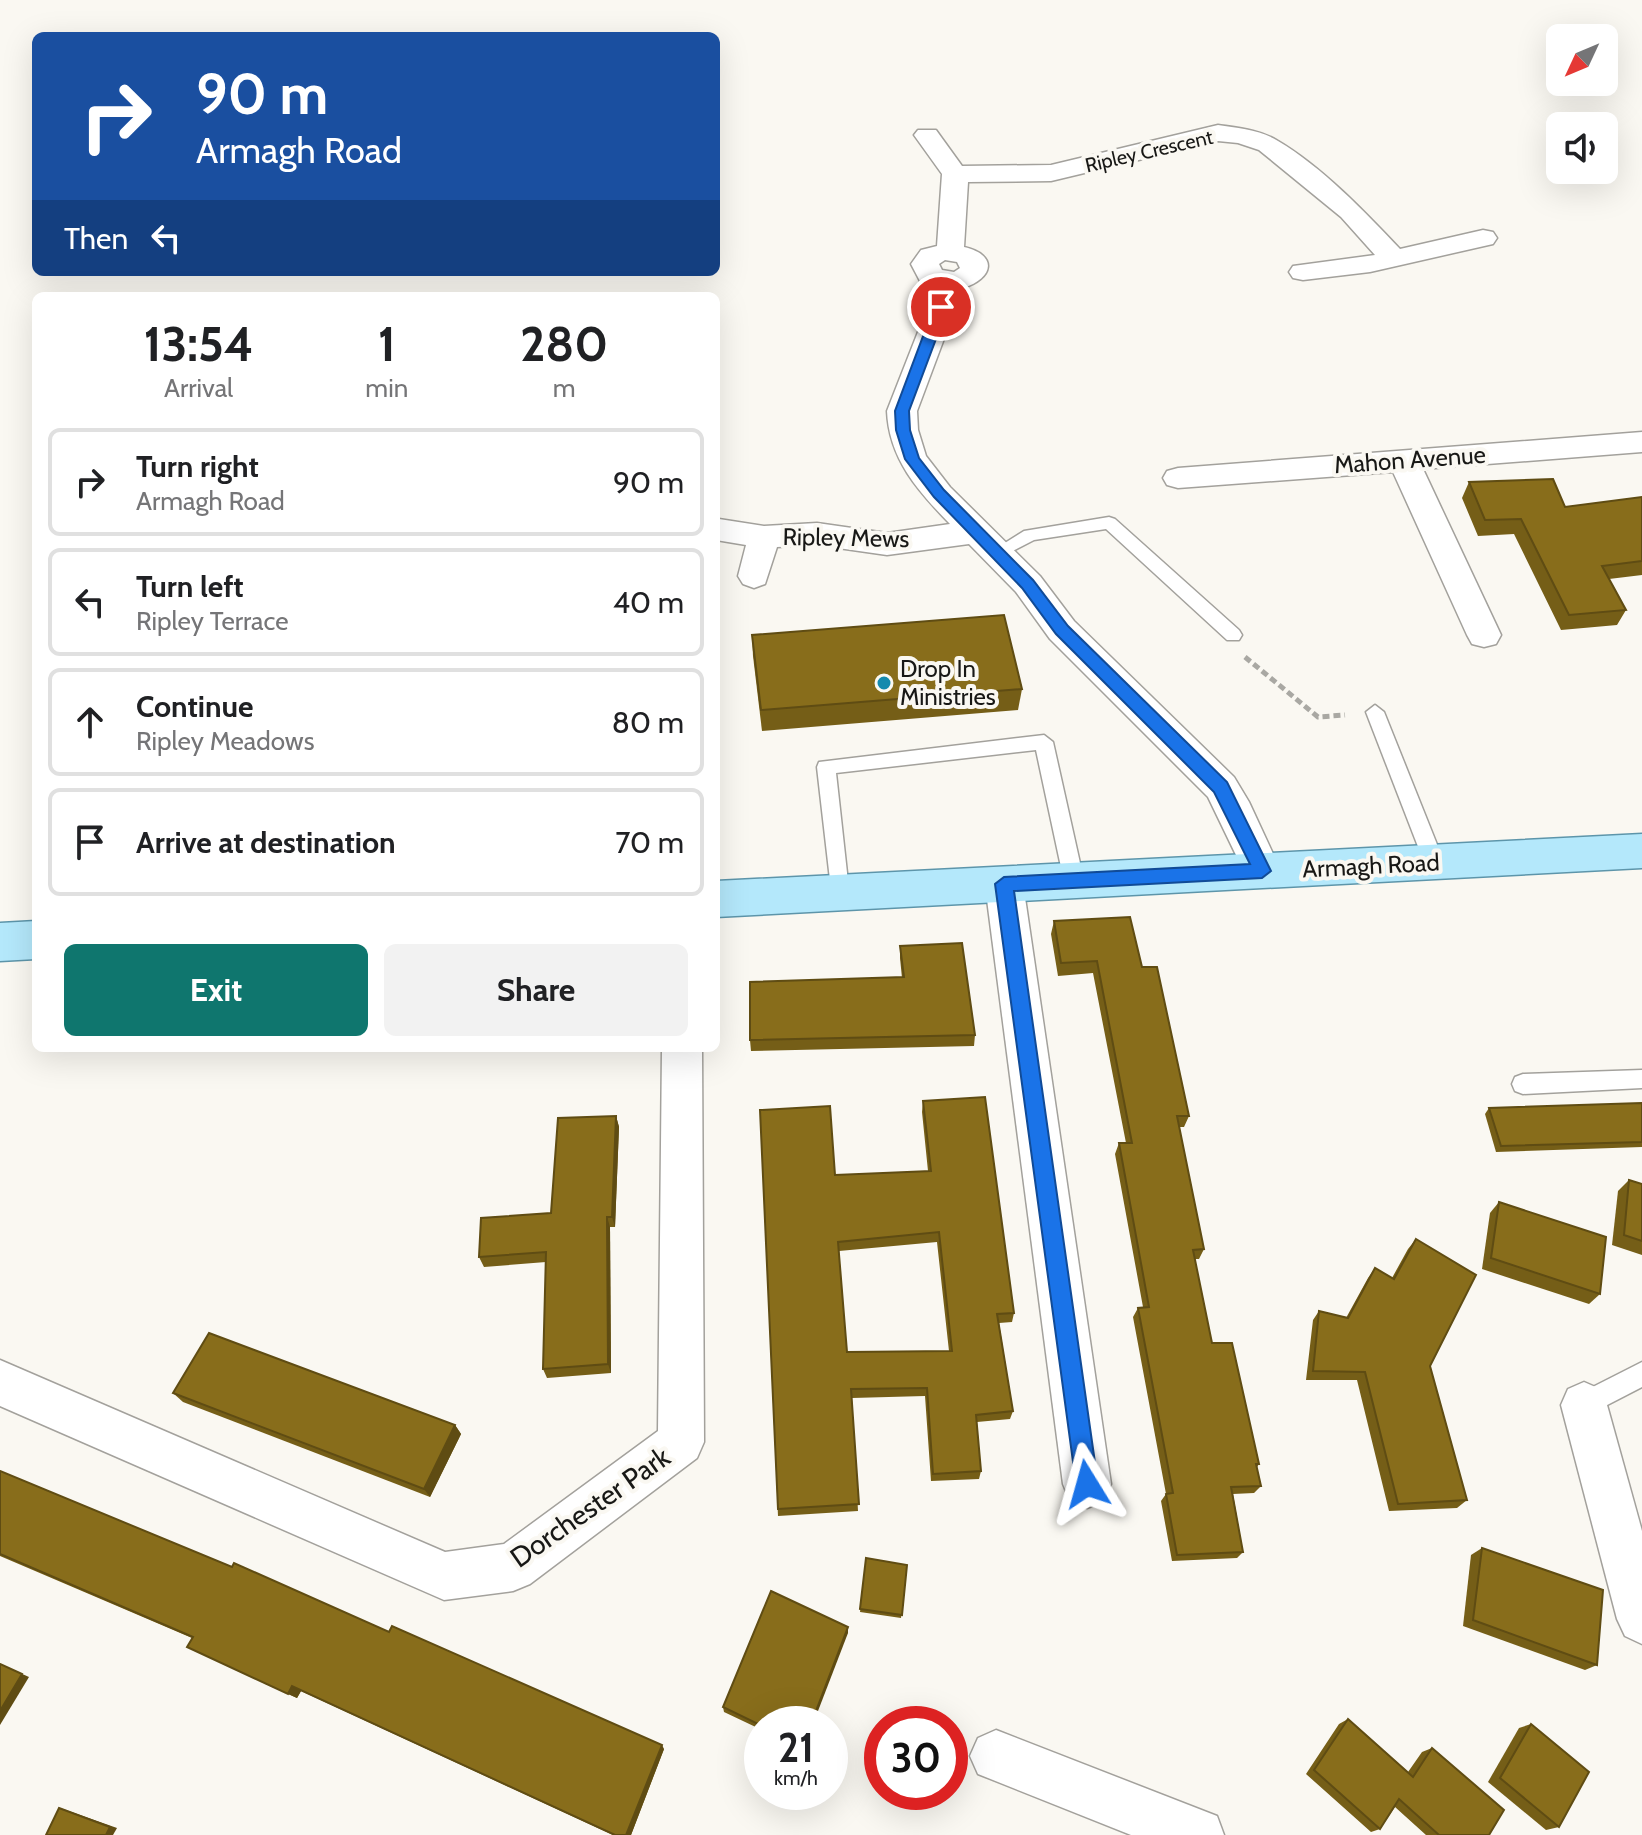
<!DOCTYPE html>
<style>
:root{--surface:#fff;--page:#f2f2f2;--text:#202124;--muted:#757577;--line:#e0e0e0;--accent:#0f766e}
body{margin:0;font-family:Cabin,sans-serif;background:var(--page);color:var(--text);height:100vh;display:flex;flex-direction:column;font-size:30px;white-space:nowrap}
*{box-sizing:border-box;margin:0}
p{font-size:26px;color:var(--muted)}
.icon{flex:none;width:44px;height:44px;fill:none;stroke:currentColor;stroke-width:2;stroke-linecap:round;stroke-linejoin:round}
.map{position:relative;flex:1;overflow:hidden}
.panel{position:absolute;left:32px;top:292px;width:688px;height:760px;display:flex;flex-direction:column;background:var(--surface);border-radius:12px;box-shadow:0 8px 32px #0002}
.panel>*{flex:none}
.top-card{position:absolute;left:32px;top:32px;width:688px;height:244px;border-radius:12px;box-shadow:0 8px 32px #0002;background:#1a4fa0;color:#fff;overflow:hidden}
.needle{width:52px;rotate:226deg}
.controls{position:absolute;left:1546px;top:24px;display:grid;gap:16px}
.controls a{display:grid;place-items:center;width:72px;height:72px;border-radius:12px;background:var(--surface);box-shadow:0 8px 32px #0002;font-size:40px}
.speed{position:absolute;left:744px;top:1706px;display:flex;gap:16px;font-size:40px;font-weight:700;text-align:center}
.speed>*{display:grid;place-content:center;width:104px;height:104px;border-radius:50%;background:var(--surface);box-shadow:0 8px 32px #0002;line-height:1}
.speed small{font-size:20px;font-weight:400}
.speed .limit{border:12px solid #d22;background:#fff;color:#111}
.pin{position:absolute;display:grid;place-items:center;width:68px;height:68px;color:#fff;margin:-34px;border:4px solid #fff;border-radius:50%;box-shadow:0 2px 8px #0007}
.me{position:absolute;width:88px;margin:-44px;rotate:352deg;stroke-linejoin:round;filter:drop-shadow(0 0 6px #0008)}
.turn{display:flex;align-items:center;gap:28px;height:168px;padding:0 32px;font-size:36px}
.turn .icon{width:104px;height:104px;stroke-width:2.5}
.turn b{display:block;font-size:56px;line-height:68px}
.then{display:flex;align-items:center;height:76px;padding:0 32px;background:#0003;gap:16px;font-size:30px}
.eta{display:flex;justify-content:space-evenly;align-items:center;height:136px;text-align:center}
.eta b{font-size:48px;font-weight:700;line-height:56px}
.button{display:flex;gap:16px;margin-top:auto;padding:16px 32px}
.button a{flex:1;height:92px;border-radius:12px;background:var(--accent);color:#fff;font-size:32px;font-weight:700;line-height:92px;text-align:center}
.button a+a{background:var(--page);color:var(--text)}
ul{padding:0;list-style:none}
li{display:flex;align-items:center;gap:24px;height:108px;margin:0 16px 12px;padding:0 16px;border:4px solid var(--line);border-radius:12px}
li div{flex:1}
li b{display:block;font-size:30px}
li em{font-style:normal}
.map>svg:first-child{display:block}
</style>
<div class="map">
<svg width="1642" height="1835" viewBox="0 0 1642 1835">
<rect width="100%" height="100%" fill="#faf8f2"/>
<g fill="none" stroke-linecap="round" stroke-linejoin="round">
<g stroke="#a3a19c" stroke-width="3">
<g id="lane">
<path d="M1109,517L1115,519L1239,630L1242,635L1239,640H1227L1106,529L1034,540L997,559L989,553L1024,531Z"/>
<path d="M1375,705L1384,712L1444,862L1441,868H1427L1424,862L1366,712Z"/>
<path d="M1044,735L1053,742L1084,881L1081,887H1067L1064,881L1036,750L836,773L849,891L846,897H832L817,767L819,762Z"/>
<path d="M1642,1070V1088L1523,1094L1515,1091L1512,1084L1515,1077L1523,1074Z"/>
<path d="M1642,1362V1387L1584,1417L1575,1414L1572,1405L1575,1396Z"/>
</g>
</g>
<g stroke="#a3a19c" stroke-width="3">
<g id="street">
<path d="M1218,125C1238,128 1261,130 1278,141C1322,167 1365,212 1400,249L1483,230L1493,232L1497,238L1493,244L1370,272L1303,280L1293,278L1289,272L1293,266L1375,255L1341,217L1259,150L1238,143L1218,141L1051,181L968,182L964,247C999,255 993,279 963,288L917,411L918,430L926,456L950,487L1040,576L1074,621L1234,777L1249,802L1281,871L1275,882L1262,886L1249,882L1208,797L1050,639L1016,592L969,544L887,555L817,545L777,547L765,584L754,588L743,584L738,576L746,545L716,540V520L719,519L764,526L817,523L887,533L950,524C918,491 889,459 887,411L936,286L921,283L911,264L921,250L937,246L942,174L914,135L918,130H936L962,166L1051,165ZM945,260L957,262L960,268L954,272L942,270L939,264Z"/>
<path d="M1642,432V452L1423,469L1501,635L1496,644L1484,647L1472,644L1467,635L1393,472L1178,488L1167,485L1163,478L1167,471L1178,468Z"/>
<path d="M1004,869L1017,873L1023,884L1111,1484L1104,1501L1087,1508L1070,1501L1063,1484L985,884L991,873Z"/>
<path d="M662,1048H702L704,1442L697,1458L530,1584L513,1591L444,1600L0,1406V1360L445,1552L504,1544L658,1431Z"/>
<path d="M1584,1382L1600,1389L1607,1405L1642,1531V1644L1625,1636L1617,1619L1561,1405L1568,1389Z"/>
<path d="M996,1730L1217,1816L1224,1835H1131L978,1774L970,1756L978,1738Z"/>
</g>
</g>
<g stroke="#5d95aa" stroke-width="3">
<g id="primary">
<path d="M1642,834V868L716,917V881Z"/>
<path d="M36,921V959L0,961V923Z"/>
</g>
</g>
<path stroke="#a9a8a3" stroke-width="5" stroke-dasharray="7 4" stroke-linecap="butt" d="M1245,657L1318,717L1345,715"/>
<use href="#lane" fill="#fff" fill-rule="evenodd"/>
<use href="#street" fill="#fff" fill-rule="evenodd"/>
<use href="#primary" fill="#b4e8fb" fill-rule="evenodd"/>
</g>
<g fill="#755e17" fill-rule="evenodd">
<path d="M1469,482L1565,507L1642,497V575L1609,579L1626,610L1617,625L1561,630L1514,534L1478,536L1462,498Z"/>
<path d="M752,635L1022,689L1018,710L762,731L753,656Z"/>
<path d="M1054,921L1142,967L1189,1116L1184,1127H1179L1204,1249L1199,1259H1195L1212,1343L1259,1464L1257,1467L1261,1486L1254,1493L1233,1494L1243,1552L1237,1558L1172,1561L1161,1501L1166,1494L1133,1317L1138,1308L1143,1307L1115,1154L1119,1143H1126L1093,973L1058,976L1051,934Z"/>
<path d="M900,946L975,1035L974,1046L751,1051L750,1040L902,978L900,958Z"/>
<path d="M923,1101L1014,1313L1012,1322L999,1323L1013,1411L1010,1419L977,1422L981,1471L979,1479L931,1481L925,1396L852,1398L858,1511L778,1516L760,1110L835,1175L928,1171L922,1112ZM937,1242L949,1351L847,1352L839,1251Z"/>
<path d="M1642,1103V1147L1496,1152L1485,1114L1489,1108Z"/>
<path d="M616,1116L619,1127L615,1227H610L611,1373L547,1378L543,1369L546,1262L484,1267L479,1257L551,1213Z"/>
<path d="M1629,1180L1642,1184V1255L1612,1245L1618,1191Z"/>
<path d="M1499,1202L1600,1294L1589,1304L1482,1269L1490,1213Z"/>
<path d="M1416,1239L1430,1366L1467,1500L1457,1508L1389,1511L1357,1380H1306L1313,1320L1319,1311L1346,1318L1368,1278L1375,1268L1392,1278L1408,1249Z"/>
<path d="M173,1393L455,1425L461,1434L430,1497L183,1402Z"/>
<path d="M0,1471L389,1632L664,1749L631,1835H613L301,1691L297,1698L187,1647L192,1638L0,1556Z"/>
<path d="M1482,1548L1597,1665L1585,1670L1463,1626L1471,1555Z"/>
<path d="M866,1558L907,1565L901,1618L860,1612Z"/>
<path d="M848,1633L762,1724V1730L724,1712L723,1707Z"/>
<path d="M1348,1719L1408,1772L1422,1752L1432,1748L1489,1835H1426L1395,1807L1380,1829L1371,1832L1306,1774L1339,1724Z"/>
<path d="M1531,1724L1559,1827L1546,1830L1488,1782L1519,1728Z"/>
</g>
<g fill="#5f4c13">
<path d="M616,1116L619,1127L615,1227L612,1217Z"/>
<path d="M607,1217L610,1227L611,1373L608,1364Z"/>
<path d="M455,1425L461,1434L430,1497L424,1489Z"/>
<path d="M848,1627V1633L813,1724H811Z"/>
<path d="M0,1664L29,1677L0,1725Z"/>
<path d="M292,1686L301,1691L297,1698L288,1694Z"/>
<path d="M662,1745L664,1749L631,1835H626Z"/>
<path d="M59,1808L66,1810L117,1828L113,1835H106Z"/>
</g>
<g fill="#886d1b" stroke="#5f4c13" stroke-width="2" fill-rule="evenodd">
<path d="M1553,479L1565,507L1642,497V561L1602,566L1626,610L1569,615L1521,519L1485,520L1469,482Z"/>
<path d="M1004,615L1022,689L761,710L752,635Z"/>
<path d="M1130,917L1142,967H1157L1189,1116H1177L1204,1249L1193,1250L1212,1343H1232L1259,1464H1256L1261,1486L1231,1487L1243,1552L1177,1555L1166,1494L1173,1493L1138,1308L1149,1307L1119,1143H1132L1097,961L1061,963L1054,921Z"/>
<path d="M962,943L975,1035L750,1040V982L904,977L900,946Z"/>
<path d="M985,1097L1014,1313L997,1314L1013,1411L976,1415L981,1471L933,1474L927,1388L851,1389L859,1504L778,1509L760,1110L830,1106L835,1175L931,1171L923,1101ZM939,1232L952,1351L847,1352L838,1242Z"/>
<path d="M1642,1103V1142L1501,1146L1489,1108Z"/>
<path d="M616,1116L612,1217H607L608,1364L543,1369L546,1252L479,1257L481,1218L551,1213L558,1118Z"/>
<path d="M1629,1180L1642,1184V1241L1624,1235Z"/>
<path d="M1499,1202L1606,1237L1600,1294L1491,1258Z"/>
<path d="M1416,1239L1476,1275L1430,1366L1467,1500L1398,1504L1365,1372L1313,1371L1319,1311L1348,1318L1375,1268L1394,1279Z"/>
<path d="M209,1333L455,1425L424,1489L173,1393Z"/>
<path d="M0,1471L232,1567L234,1563L389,1632L392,1626L662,1745L626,1835H615L292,1686L288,1694L187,1647L193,1637L0,1554Z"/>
<path d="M1482,1548L1603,1590L1597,1665L1473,1620Z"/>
<path d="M866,1558L907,1565L902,1615L860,1609Z"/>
<path d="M771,1591L848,1627L811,1724H762V1726L723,1707Z"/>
<path d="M0,1664L22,1674L0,1711Z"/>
<path d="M1348,1719L1413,1777L1432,1748L1504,1810L1489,1835H1439L1399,1799L1380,1829L1314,1770Z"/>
<path d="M1531,1724L1589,1772L1559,1827L1500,1778Z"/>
<path d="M59,1808L110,1827L106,1835H46Z"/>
</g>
<path fill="#1a73e8" stroke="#114b97" stroke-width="2" d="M941,303L948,307L909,411L910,430L919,458L944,490L1033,580L1068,626L1227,782L1271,871L1262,878L1014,891L1098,1484L1095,1492L1087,1495L1079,1492L1076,1484L995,884L1004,877L1250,864L1214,792L1056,634L1022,588L934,497L905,459L896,430L895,411L934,307Z"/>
<circle fill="#138aae" stroke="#faf8f2" stroke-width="3" cx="884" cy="683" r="8"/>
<g text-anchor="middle" stroke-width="8" stroke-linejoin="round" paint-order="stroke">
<g font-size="20" fill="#181816" stroke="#faf8f2">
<text transform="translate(1149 151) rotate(-13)" y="7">Ripley Crescent</text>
</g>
<g font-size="24" fill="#181816" stroke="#faf8f2">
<text transform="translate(1410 460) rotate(-4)" y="8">Mahon Avenue</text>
<text transform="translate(846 538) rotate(1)" y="8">Ripley Mews</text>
<text transform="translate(1371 866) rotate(-3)" y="8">Armagh Road</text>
</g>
<g font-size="24" fill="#181816" stroke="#faf8f2" text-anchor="start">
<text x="900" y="677">Drop In<tspan x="900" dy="28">Ministries</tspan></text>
</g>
<g font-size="28" fill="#181816" stroke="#faf8f2">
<text transform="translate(590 1507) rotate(-35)" y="10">Dorchester Park</text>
</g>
</g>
</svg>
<div class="controls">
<a><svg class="needle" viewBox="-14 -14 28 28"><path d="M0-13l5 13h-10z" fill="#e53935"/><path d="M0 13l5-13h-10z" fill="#757577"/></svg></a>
<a><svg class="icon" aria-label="sound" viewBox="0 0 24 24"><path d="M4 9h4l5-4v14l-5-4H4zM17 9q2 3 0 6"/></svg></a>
</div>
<div class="speed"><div>21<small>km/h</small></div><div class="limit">30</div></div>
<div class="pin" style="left:941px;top:307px;background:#d93025"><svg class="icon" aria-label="arrive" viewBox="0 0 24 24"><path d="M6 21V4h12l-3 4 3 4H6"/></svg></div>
<svg class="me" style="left:1087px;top:1484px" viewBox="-20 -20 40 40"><path d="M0-17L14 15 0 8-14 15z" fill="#1a73e8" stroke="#fff" stroke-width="4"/></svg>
<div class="top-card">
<div class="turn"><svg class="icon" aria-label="right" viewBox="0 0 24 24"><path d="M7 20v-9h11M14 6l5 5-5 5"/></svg><div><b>90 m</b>Armagh Road</div></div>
<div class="then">Then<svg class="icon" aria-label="left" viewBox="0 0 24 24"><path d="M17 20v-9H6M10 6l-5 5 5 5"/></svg></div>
</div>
<section class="panel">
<div class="eta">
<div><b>13:54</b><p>Arrival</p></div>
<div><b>1</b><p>min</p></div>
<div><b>280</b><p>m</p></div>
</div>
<ul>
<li><svg class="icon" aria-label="right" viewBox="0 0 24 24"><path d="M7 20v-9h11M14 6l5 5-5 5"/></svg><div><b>Turn right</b><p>Armagh Road</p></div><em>90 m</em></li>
<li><svg class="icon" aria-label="left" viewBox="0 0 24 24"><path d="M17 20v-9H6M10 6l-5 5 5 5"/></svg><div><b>Turn left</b><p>Ripley Terrace</p></div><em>40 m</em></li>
<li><svg class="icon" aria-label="ahead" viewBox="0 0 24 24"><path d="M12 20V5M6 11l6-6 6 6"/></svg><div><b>Continue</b><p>Ripley Meadows</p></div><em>80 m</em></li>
<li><svg class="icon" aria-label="arrive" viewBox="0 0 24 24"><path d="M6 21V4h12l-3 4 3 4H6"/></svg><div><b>Arrive at destination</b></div><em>70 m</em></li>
</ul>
<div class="button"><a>Exit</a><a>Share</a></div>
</section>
</div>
